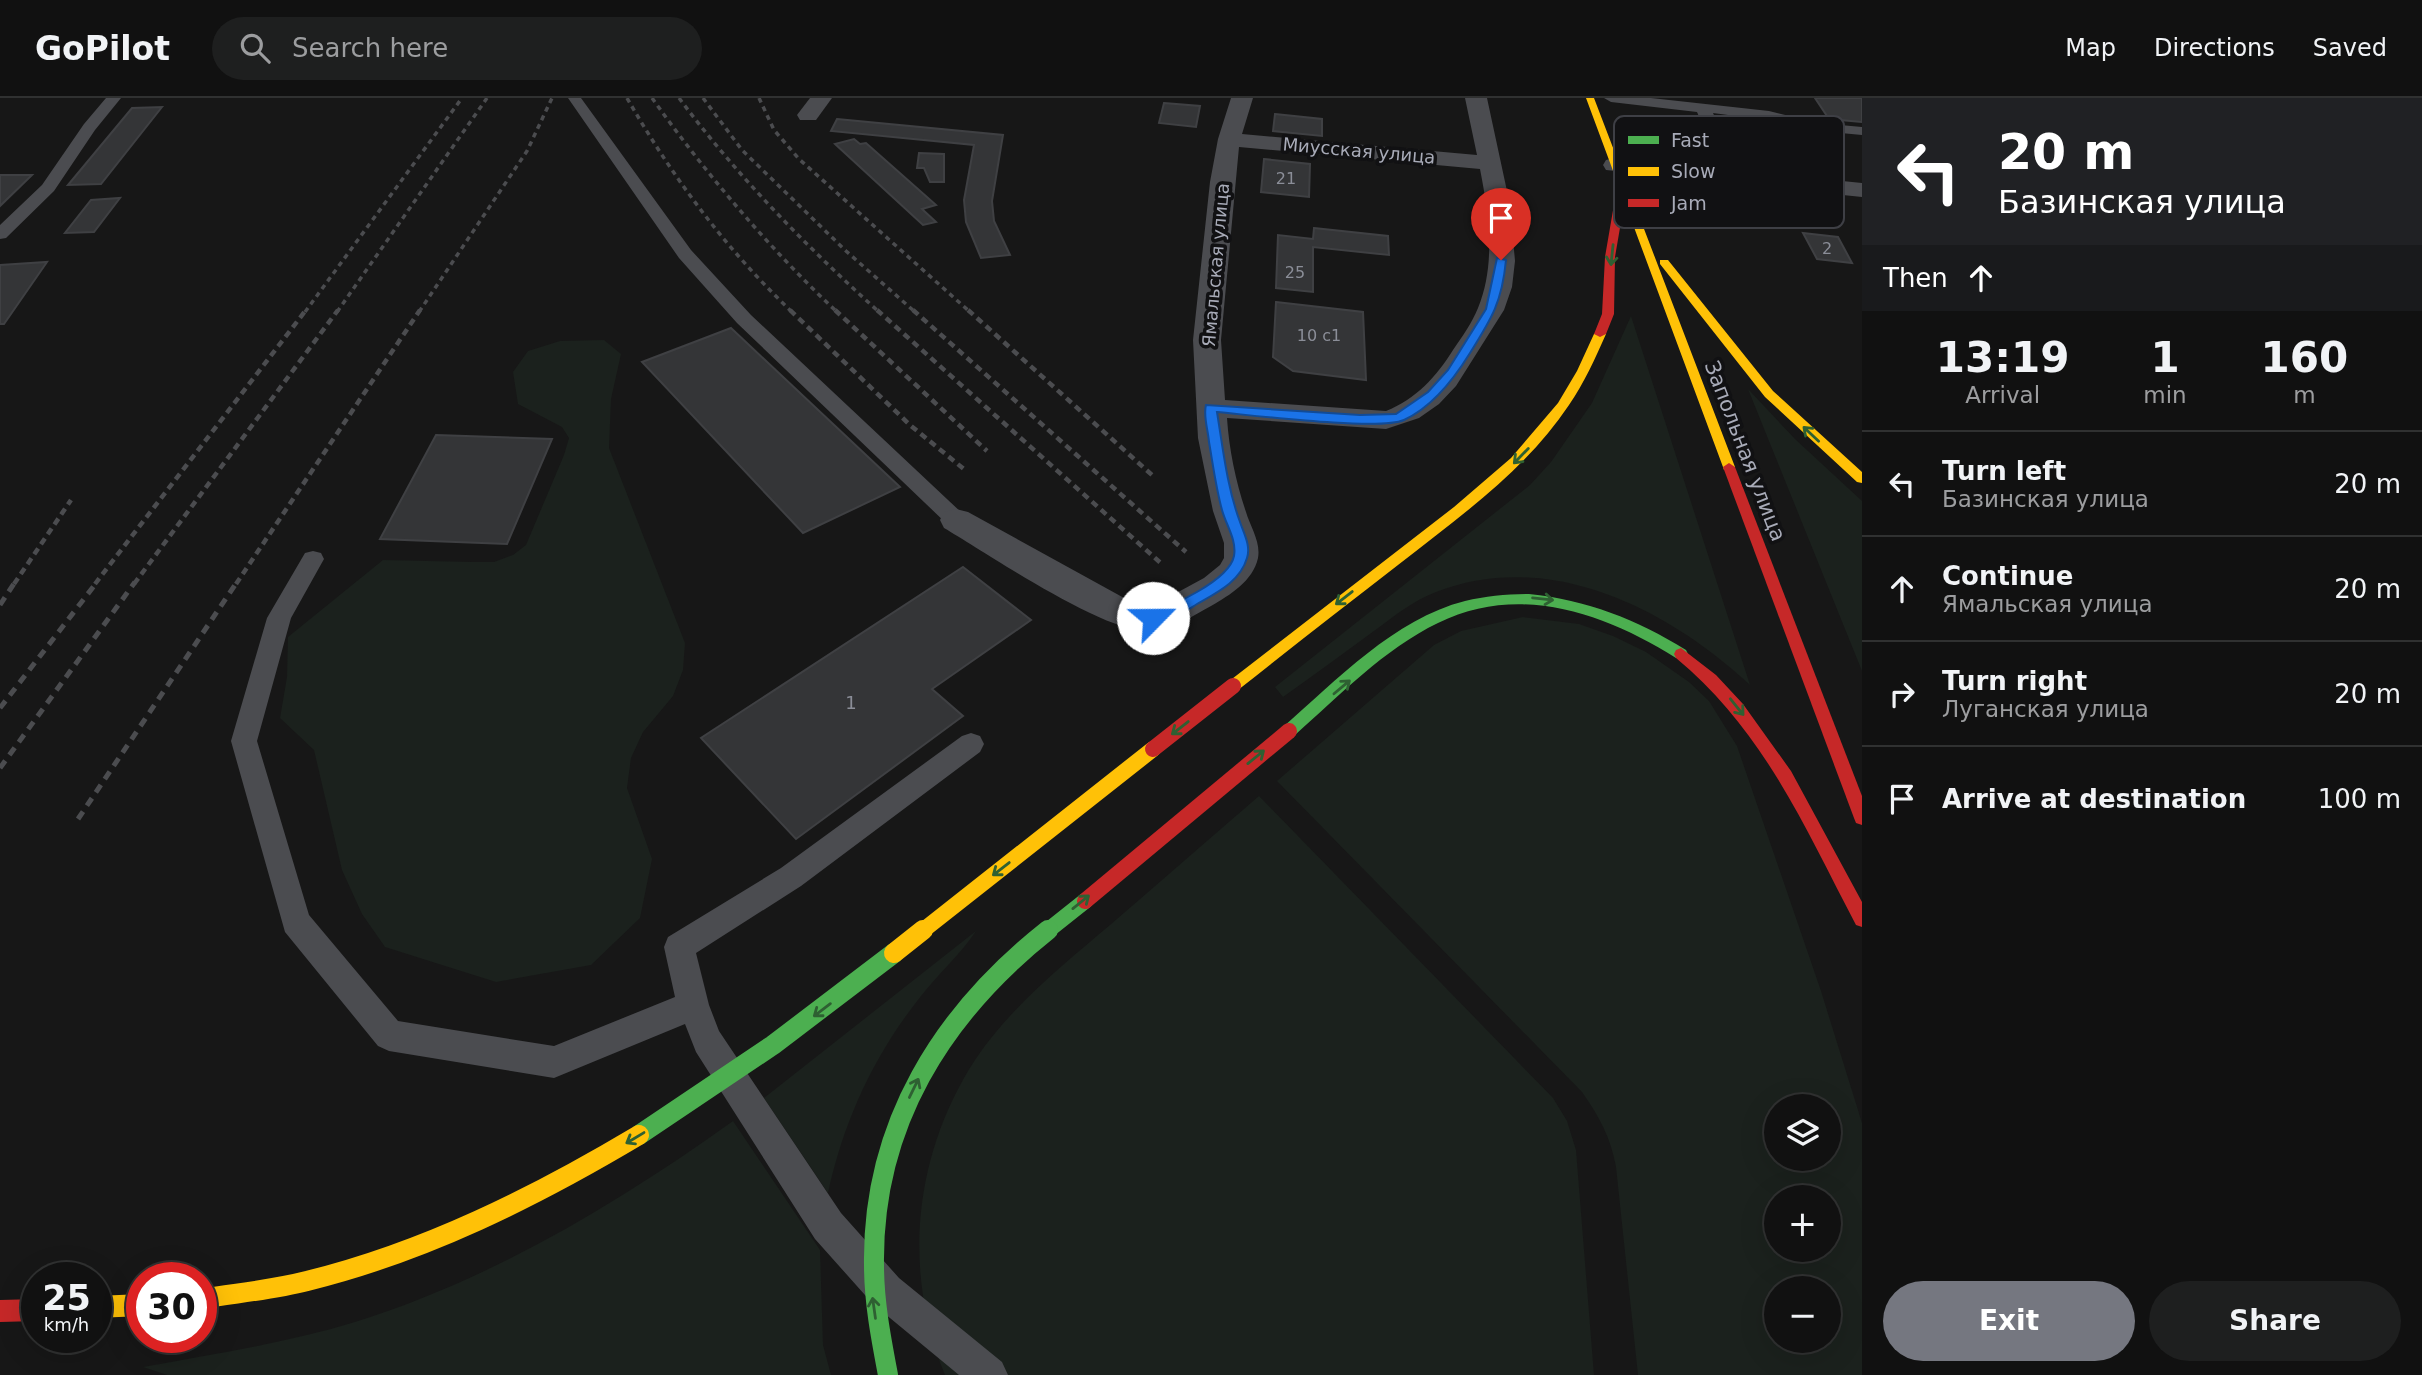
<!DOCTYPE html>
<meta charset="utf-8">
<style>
:root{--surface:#111;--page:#1e1f1f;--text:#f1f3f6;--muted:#9c9d9f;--line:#303131;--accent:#757780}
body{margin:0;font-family:"DejaVu Sans",sans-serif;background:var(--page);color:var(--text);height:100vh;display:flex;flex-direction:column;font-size:26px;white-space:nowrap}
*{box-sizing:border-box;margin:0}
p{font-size:23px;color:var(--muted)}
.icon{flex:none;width:38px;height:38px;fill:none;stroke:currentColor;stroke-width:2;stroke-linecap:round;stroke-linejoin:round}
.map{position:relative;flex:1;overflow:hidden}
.panel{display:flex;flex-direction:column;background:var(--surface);width:560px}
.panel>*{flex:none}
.top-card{background:#202124;color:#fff;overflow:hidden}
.controls{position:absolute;left:1764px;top:996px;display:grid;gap:14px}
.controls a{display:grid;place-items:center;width:77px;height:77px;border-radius:50%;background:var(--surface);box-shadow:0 7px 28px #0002,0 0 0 2px var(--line);font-size:35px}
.speed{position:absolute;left:21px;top:1164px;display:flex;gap:14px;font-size:35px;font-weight:700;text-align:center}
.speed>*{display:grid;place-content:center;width:91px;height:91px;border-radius:50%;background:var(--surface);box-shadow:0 7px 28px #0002,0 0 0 2px var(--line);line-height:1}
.speed small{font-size:18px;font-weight:400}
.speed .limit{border:10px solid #d22;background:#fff;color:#111}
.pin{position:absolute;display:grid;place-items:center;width:60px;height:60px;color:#fff;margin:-72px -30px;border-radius:50% 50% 50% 0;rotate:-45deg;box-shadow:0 0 7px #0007}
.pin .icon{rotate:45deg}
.me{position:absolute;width:77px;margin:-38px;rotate:67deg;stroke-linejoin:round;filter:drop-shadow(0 0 5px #0008)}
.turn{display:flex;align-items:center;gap:24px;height:147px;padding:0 21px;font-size:32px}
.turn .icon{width:91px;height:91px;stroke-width:2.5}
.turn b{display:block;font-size:49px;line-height:60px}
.then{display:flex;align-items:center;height:66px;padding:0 21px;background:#0003;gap:14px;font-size:26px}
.eta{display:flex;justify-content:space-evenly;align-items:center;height:119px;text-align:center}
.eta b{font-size:42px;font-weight:600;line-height:49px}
.button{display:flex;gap:14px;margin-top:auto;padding:14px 21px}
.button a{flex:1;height:80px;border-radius:42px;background:var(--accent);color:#fff;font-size:28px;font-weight:600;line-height:80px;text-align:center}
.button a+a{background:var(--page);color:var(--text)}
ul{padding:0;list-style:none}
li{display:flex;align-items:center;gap:21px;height:105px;padding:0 21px;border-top:2px solid var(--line)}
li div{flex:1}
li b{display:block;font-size:26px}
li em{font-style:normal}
header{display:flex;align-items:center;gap:42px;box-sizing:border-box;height:98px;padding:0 35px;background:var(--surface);border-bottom:2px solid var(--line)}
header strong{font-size:33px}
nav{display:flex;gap:38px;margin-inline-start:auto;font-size:24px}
.search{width:490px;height:63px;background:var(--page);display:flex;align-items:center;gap:18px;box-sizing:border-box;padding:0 24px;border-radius:38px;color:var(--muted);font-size:26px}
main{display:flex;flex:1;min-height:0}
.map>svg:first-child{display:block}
</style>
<header>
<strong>GoPilot</strong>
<div class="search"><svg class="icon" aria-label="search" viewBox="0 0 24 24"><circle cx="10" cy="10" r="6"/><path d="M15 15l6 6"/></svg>Search here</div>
<nav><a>Map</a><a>Directions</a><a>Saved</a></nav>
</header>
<main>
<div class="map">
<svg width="1862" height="1277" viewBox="0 0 1862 1277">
<rect width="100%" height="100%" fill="#171717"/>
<g fill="#1b211d" fill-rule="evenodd">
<path d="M1631,218L1750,587C1668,511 1549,450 1436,494C1414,502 1393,519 1374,533C1344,555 1314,577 1283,599L1275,589L1530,387L1551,364L1592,305Z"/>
<path d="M604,242L621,256L611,301L609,350L685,545L683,572L673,598L643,634L631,660L627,690L652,761L640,820L591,867L496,884L385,849L362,816L342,772L314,652L280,620L287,579L288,539L383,462L473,464H494L513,457L526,447L564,357L569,340L562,329L518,306L513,274L528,253L560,243Z"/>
<path d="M1748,291L1795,341L1862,403V573Z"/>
<path d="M1523,519L1579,526L1613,538L1646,554L1689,584L1709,603L1737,648L1821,893L1862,1025V1277H1638L1616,1069C1611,1040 1599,1018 1582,994L1277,683L1434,547L1461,533ZM1776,1008H1829V1060H1776ZM1776,1099H1829V1152H1776ZM1776,1190H1829V1242H1776Z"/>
<path d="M1259,698L1553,1000L1567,1023L1576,1052L1594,1277H945C905,1180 912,1072 964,980C998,919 1058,871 1110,827C1160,784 1209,741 1259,698Z"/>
<path d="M976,833C960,857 938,876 921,898C874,957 844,1022 828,1095L764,1000Z"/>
<path d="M733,1023L820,1152L823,1247L831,1277H167L143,1269C214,1256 286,1245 355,1224C492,1181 617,1106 733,1023Z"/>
</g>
<g fill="#343537" stroke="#3f4043" stroke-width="2">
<path d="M1815,0H1862V24L1829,21Z"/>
<path d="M1164,5L1200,8L1196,29L1159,25Z"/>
<path d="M162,9L101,86L68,87L132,10Z"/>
<path d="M1275,16L1322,21V38L1273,33Z"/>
<path d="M837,21L1003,37L992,103L994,123L1010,157L981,160L966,124L964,102L974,47L831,33Z"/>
<path d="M854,41L860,46L866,45L936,107L922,111L936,124L923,127L835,46Z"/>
<path d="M919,55L944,56V84H930L924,70H917Z"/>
<path d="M1264,61L1310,66L1309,99L1261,94Z"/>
<path d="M0,77H32L0,108Z"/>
<path d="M120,100L94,134L65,135L91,102Z"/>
<path d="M1314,130L1388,138L1389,157L1313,149V194L1276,190L1278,137L1313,141Z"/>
<path d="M1803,135L1838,139L1852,165L1817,161Z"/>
<path d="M47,164L4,226H0V167Z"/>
<path d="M1276,204L1363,214L1366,282L1293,273L1273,259Z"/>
<path d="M731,230L900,389L803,435L642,264Z"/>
<path d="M436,337L552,341L507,446L380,441Z"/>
<path d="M963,469L1031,522L932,591L963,618L796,741L701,640Z"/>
</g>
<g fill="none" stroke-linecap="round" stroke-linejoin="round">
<g fill="#4b4c50" fill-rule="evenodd">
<path d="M106,0H121L95,32L54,93L6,140L0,141V127L42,87L84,26Z"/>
<path d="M568,0H581L691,152L751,217L964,417L967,422L964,427L956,430L948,427L737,225L679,160Z"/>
<path d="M1604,0H1651L1769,13L1818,25L1862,29V37C1811,33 1763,21 1713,15L1742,79L1734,84L1726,79L1697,14L1611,4Z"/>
<path d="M313,453L321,455L324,461L291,520L257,643L309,817L398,923L554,948L675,899L664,849L668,839L781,770L962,638L971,635L980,638L984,646L980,654L801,788L696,855L709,907L719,933L841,1115L899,1180L1002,1264L1008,1277H959L873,1206L815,1141L696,954L685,926L554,980L389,953L378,948L285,834L231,643L267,520L305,455Z"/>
</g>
<g fill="#4b4c50" fill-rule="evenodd">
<path d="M810,0H832L816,22H800L797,17Z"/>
<path d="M1231,0H1253L1242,36L1477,57L1465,0H1487L1510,107L1515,163L1512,189L1504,212L1456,288L1439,306L1419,320L1386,331L1227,320C1229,351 1236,385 1246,414C1250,428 1261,444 1258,460C1253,483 1230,497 1211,508C1193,518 1173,531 1152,533C1108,538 987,455 944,430L940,422L944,414L956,411L968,414L1135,506L1158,505L1204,480L1220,467L1224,460V445L1213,413L1198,340L1193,242L1210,84L1218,41ZM1239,49L1480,71C1489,117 1496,166 1478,210C1472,225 1462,239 1453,252C1436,279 1416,301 1386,313L1225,302L1221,242Z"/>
<path d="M1614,60L1862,85V99L1606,72L1603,67L1606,62Z"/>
</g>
<path fill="#4caf50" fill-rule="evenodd" d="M1529,496C1587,502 1636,521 1686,552L1688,556L1686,560H1676C1604,515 1519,485 1438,525C1384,551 1339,598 1295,637H1283L1281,633L1283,629C1337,582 1394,521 1465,503C1486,498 1507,496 1529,496Z"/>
<g fill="#ffc107" fill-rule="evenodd">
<path d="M1586,0H1594L1735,369L1734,372H1724L1723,369Z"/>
<path d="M1660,162H1668L1773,293L1862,374V385L1857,384L1765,299L1660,166Z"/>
<path d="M1600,233L1606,236C1595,261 1584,285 1569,307C1525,373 1459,419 1398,467C1345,508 1291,550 1238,592H1228L1225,588L1228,584L1454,409L1511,360L1558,305L1577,273L1594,236Z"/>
<path d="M142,1196V1218L96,1220V1198Z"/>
</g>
<g fill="#c62828" fill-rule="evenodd">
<path d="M1622,86L1627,89L1615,159L1614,216L1606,236L1600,239L1594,236L1602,216L1605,159L1617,89Z"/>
<path d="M1729,365L1735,369L1862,698V727L1856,725L1854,720L1723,369Z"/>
<path d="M1681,550L1716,577L1743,606L1791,673L1862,804V829L1856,827C1804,728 1764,633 1676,560L1674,556L1676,552Z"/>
<path d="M37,1201V1223L0,1224V1202Z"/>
</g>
<g stroke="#4b4c4f" stroke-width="3.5" stroke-dasharray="5 4.5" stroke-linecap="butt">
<path d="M627,0C673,80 725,150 792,214"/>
<path d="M652,0C707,77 768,149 837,214"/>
<path d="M679,0C738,79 806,148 879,214"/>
<path d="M703,0L742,52L846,153L915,214"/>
<path d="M759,0L774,32L799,61L970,214"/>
<path d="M305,214L462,0"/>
<path d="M337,214L487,0"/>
<path d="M419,214L527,53L552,0"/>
</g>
<g stroke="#4b4c4f" stroke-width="4.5" stroke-dasharray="7 5" stroke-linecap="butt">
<path d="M790,212L910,327L965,372"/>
<path d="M835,212L987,353"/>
<path d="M877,212L1163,467"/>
<path d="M913,212L1186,454"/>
<path d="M968,212L1152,377"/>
<path d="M14,486L71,402"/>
<path d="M95,486L306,212"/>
<path d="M134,486L338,212"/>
<path d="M236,486L420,212"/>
</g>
<g stroke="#4b4c4f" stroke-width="5" stroke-dasharray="9 7" stroke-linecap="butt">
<path d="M0,507L15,484"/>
<path d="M0,610L97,484"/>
<path d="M0,670L135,484"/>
<path d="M78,721L237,484"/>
</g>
<path stroke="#4caf50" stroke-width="16" d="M1046,834L1085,803"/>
<g stroke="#4caf50" stroke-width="20">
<path d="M639,1037L773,947L894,855"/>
<path d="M888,1277C881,1240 874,1204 874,1167C872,1027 942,916 1048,832"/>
</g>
<path stroke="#ffc107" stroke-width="16" d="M921,834L1153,651"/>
<g stroke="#ffc107" stroke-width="20">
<path d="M894,855L923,832"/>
<path d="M201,1201C236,1195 272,1192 307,1183C425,1154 535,1099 639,1037"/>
</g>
<g stroke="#c62828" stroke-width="16">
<path d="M1153,651L1233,588"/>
<path d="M1085,803L1289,633"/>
</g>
</g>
<defs><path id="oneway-shaft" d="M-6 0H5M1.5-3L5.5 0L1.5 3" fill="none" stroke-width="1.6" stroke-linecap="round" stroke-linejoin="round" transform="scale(1.75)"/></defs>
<g stroke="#2e6032">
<use href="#oneway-shaft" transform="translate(1612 157) rotate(96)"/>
<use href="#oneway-shaft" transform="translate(1811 336) rotate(-137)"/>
<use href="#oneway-shaft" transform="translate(1521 358) rotate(134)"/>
<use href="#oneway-shaft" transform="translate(1344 500) rotate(142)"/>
<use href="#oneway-shaft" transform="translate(1543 501) rotate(6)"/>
<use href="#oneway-shaft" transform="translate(1342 589) rotate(-40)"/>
<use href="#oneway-shaft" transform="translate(1737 609) rotate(51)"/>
<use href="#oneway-shaft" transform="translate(1180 630) rotate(142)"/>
<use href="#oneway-shaft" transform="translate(1256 659) rotate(-39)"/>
<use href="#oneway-shaft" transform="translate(1001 771) rotate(142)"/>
<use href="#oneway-shaft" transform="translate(1081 804) rotate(-39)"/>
<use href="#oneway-shaft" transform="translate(822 912) rotate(143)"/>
<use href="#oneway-shaft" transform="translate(914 990) rotate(-64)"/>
<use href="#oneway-shaft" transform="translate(635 1040) rotate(149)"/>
<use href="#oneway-shaft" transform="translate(874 1210) rotate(-98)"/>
</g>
<path fill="#1a73e8" stroke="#114b97" stroke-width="2" d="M1497,160L1506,162C1502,204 1492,220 1470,255C1454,281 1432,309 1404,322C1379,333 1251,317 1217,314C1223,351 1227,389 1240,424C1244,436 1251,448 1247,460C1240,484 1216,495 1197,506C1184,514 1163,529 1148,524L1146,520L1148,516C1170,509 1229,483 1234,458C1237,442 1226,427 1222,412C1216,390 1213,367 1209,344C1208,332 1203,317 1206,307L1360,317L1396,316L1428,294L1448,272L1486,211Z"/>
<g text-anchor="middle" stroke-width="7" stroke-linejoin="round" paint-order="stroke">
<g font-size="16" fill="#8b8e98">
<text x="1286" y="86">21</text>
<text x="1827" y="156">2</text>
<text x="1295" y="180">25</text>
<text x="1319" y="243">10 с1</text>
</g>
<g font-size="18" fill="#a8abb8" stroke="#111113">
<text transform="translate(1359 53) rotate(5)" y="6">Миусская улица</text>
<text transform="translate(1216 167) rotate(-85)" y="6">Ямальская улица</text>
</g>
<g font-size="18" fill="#8b8e98">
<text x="851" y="611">1</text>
</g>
<g font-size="21" fill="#a8abb8" stroke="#111113">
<text transform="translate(1745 353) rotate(69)" y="7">Запольная улица</text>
</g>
</g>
<rect x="1614" y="18" width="230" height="112" rx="10" fill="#111113" stroke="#3e3f45" stroke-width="2"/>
<rect x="1628" y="38" width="31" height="8" fill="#4caf50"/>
<rect x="1628" y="69" width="31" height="9" fill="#ffc107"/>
<rect x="1628" y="101" width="31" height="8" fill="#c62828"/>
<g font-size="19" fill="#a8abb8">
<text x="1671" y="49">Fast</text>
<text x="1671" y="80">Slow</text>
<text x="1671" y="112">Jam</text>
</g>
</svg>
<div class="controls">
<a><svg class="icon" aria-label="layers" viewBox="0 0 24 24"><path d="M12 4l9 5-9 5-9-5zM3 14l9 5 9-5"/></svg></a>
<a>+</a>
<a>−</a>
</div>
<div class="speed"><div>25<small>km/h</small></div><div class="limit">30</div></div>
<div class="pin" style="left:1501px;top:162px;background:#d93025"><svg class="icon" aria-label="arrive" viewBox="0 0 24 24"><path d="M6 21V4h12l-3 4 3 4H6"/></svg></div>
<svg class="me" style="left:1153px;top:520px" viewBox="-20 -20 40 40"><circle r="19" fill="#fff"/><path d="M0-13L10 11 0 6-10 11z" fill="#1a73e8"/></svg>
</div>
<section class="panel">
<div class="top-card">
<div class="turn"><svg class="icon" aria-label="left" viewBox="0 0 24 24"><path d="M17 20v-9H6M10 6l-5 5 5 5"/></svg><div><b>20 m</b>Базинская улица</div></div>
<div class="then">Then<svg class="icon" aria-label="ahead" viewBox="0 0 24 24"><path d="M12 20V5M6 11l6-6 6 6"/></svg></div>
</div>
<div class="eta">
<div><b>13:19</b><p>Arrival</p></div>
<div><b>1</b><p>min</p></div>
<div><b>160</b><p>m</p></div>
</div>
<ul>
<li><svg class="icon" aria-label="left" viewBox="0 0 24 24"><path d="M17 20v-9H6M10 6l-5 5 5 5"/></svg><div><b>Turn left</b><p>Базинская улица</p></div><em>20 m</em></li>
<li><svg class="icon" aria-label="ahead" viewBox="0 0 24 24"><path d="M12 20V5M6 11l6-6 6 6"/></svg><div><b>Continue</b><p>Ямальская улица</p></div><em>20 m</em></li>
<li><svg class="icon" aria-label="right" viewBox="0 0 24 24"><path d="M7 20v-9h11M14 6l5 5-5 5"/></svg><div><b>Turn right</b><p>Луганская улица</p></div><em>20 m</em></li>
<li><svg class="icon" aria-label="arrive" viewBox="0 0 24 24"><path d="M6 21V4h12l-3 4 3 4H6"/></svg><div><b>Arrive at destination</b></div><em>100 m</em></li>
</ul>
<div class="button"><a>Exit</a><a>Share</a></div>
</section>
</main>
